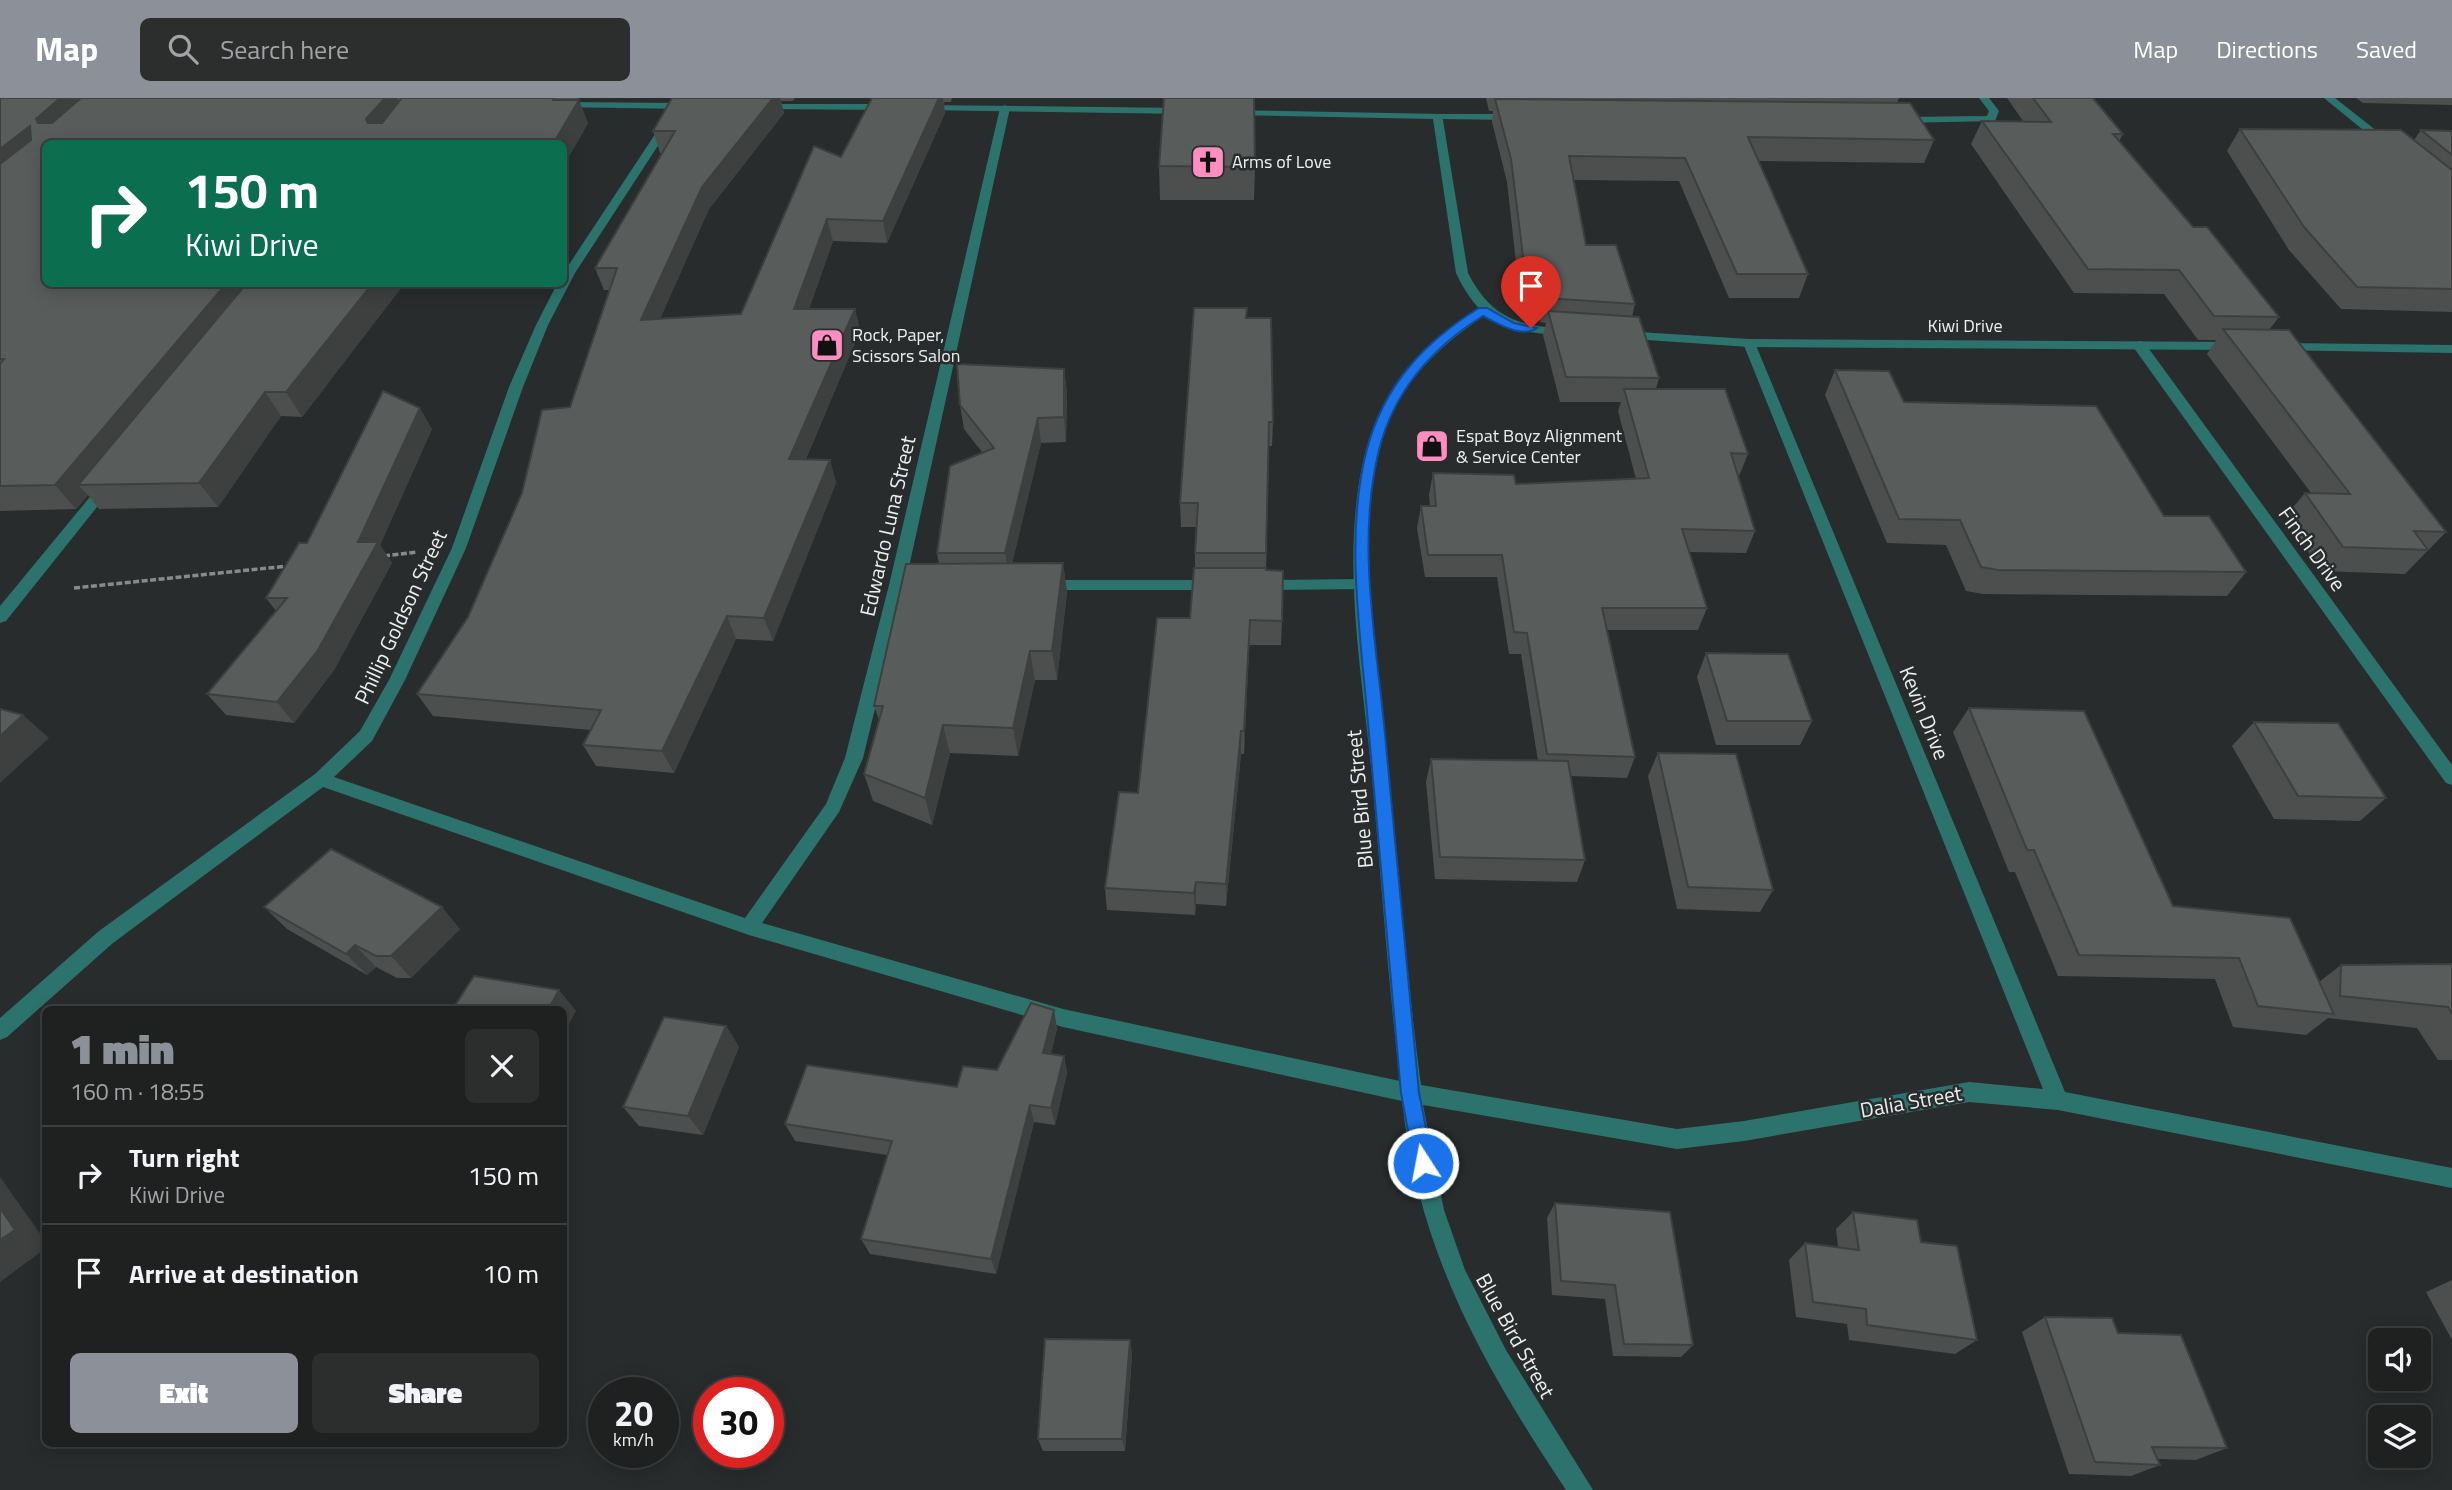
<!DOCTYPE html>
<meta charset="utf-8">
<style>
:root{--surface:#1f2121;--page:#2c2e2e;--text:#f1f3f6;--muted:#a1a3a5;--line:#3c3e3f;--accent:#8c9099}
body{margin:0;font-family:"Titillium Web",sans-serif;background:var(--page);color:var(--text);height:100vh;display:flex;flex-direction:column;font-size:26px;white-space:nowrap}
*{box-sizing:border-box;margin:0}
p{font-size:23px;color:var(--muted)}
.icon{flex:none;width:38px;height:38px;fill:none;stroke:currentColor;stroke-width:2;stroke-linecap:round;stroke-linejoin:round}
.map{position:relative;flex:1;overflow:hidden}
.drawer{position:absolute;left:42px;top:908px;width:525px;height:441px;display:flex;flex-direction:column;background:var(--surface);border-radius:10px;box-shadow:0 4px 18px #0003,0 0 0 2px var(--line)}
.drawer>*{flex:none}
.top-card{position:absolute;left:42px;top:42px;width:525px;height:147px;border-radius:10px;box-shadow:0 4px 18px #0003,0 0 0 2px var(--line);background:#0b6e4f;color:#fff;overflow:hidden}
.buttons{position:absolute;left:2368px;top:1230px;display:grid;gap:14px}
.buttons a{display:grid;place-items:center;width:63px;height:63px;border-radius:10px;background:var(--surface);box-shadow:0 4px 18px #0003,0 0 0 2px var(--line);font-size:35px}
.speed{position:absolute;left:588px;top:1279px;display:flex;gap:14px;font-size:35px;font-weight:700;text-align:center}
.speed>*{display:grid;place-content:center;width:91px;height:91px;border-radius:50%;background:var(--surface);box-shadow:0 4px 18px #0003,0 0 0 2px var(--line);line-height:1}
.speed small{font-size:18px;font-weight:400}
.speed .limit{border:10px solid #d22;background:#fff;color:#111}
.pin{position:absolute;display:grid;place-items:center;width:60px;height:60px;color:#fff;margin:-72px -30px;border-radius:50% 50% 50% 0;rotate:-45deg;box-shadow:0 0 7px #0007}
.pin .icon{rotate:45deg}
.me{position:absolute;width:77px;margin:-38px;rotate:349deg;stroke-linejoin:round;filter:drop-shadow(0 0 5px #0008)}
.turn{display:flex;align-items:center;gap:24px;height:147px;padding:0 28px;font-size:32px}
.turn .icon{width:91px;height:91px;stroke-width:2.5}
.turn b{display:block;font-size:49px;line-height:60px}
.round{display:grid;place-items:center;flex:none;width:74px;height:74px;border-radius:10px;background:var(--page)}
.summary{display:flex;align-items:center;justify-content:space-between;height:119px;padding:0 28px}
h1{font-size:42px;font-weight:800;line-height:52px;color:var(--accent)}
.cta{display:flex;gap:14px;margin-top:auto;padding:14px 28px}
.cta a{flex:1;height:80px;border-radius:10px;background:var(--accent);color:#fff;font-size:28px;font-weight:800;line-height:80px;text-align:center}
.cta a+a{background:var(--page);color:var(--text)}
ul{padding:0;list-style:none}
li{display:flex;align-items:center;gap:21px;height:98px;padding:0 28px;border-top:2px solid var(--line)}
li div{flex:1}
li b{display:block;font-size:26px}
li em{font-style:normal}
header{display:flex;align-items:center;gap:42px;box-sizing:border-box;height:98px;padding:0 35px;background:var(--accent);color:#fff}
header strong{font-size:33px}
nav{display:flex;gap:38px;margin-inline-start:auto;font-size:24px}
.search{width:490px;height:63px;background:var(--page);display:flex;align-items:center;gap:18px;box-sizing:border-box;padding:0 24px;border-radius:10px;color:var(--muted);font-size:26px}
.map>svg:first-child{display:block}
</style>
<header>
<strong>Map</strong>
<div class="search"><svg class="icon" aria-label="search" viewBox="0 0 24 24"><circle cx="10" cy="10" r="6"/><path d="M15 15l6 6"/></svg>Search here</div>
<nav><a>Map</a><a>Directions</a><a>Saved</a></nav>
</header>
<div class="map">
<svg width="2452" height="1392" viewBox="0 0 2452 1392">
<rect width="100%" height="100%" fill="#292c2c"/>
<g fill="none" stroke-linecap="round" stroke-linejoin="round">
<g stroke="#888b8a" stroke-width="3.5" stroke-dasharray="6 2.5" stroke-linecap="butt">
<path d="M384,458L417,454"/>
<path d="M74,490L288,468"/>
</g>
<g fill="#2c736d" fill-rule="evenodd">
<path d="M1363,481L1371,486L1363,491L1262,492L1254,487L1262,482Z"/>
<path d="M1045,482H1216L1224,487L1216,492H1045L1037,487Z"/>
</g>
<g fill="#2c736d" fill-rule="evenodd">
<path d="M679,0H689L575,175L548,227L523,289L466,450L405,582L372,643L334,679L745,820L826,706L845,660L889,487L1000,10L1005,7L1010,10L905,487L863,660L839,714L762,825L1063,911L1400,983C1388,882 1381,780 1372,678C1362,575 1339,454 1366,352C1379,302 1411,260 1452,229C1461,222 1472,213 1483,209L1489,213L1487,216C1443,245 1402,282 1385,333C1350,440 1379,587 1391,697C1401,794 1408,891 1421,987L1677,1031L1744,1023L1969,984L2043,991L1743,245L1749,241L1755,245L2065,994L2452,1070V1090L2058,1012L1969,1004L1744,1043L1677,1051L1423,1007L1444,1112L1465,1172L1506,1252L1593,1392H1566C1483,1267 1419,1155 1402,1003L1063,929L749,837L323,689L113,845L7,939L0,942V920L99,833L315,676L360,633L389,582L452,450L509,289L536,227L557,186H564V174Z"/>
<path d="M1979,0H1989L1999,13L1995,23L1900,25L1895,22L1900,19L1987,18L1989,13Z"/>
<path d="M2324,0H2335L2392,45V49H2384Z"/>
<path d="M1434,16H1515L1520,19L1515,22L1438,21L1434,20Z"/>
<path d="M2139,243L2144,244L2452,667V687L2446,685L2134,250L2133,247Z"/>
<path d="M108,381L113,383V389L6,523L0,525V508L103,383Z"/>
</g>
<g fill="#2c736d" fill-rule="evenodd">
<path d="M559,4L689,5L694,8L689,11L555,9L554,7Z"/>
<path d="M755,6H892L897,9L892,12L759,11L754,8Z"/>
<path d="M919,7L1186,10L1191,13L1186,16L923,12L919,11Z"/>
<path d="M1227,12L1442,16L1468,175C1486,210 1507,225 1547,229C1556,230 1566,228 1573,234C1566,240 1556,237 1547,236C1499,232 1477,219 1456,175L1433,21L1231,17L1227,16Z"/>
<path d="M1623,233L1749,241L2235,244L2241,248L2235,252L1749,249L1618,240V234Z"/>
<path d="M2281,245L2452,247V255L2276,252L2275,249Z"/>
</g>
</g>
<g fill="#4c4f4e">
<path d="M0,0H579L578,2L588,25L564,67V46H46V186H404L302,319L281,318L218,409L99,411L88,397L76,411L0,413Z"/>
<path d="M672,0H795L793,3H781L784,15L709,111L660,220L741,216L841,59L872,0H952L951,4H944L945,15L887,145L833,143L809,211H855L860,233L806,361L830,362L836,385L773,543L736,541L674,675L596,668L583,647L591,632L433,618L417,596L468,519L570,309L610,192H604L595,170L662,55H660L653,33Z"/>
<path d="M1486,0H1899L1897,5L1934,42L1924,65L1758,63L1808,176L1799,200H1729L1679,83L1574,82L1586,147L1635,206L1632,219L1659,280L1656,291L1748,356L1739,378H1738L1755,433L1746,455L1689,454L1707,510L1698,532H1607L1635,659L1627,680L1570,678L1585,762L1577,784L1435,781L1426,684L1431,661L1538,663L1521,556H1509L1497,479H1425L1417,430L1421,408H1430L1429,397L1433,375L1516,386L1636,381L1618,313L1621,304H1560L1543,237L1546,225L1540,224L1532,192L1519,191L1507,84L1492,24L1493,13H1489Z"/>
<path d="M2007,0H2093L2123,36L2119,43L2193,129L2279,219L2269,232L2446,434L2405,476L2321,473L2285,419L2305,395H2311L2207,256L2216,242H2198L2164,196L2074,195L1971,46L1982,23H2023Z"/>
<path d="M2356,0H2452V7L2363,5Z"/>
<path d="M2240,31L2414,42L2421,32L2452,33V214L2341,211L2289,152L2227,53Z"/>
<path d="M1159,68L1255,69L1254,102H1160Z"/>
<path d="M1247,220L1273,324L1272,348H1269L1266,472L1282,523L1281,547H1249L1244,656H1241L1226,808L1196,806L1195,817L1107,812L1105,790L1138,695L1190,520L1195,470V455L1197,429H1181L1180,405Z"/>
<path d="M1064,271L1067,295L1066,344L1041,345L1012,465H1063L1067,494L1057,582H1035L1018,658L950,655L932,727L873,703L864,676L879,622L874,608L939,466L937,455L982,354L964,331L960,307Z"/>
<path d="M1835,272L1904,304L2164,418L2246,474L2227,498L1983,496L1966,493L1946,447L1887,445L1825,297Z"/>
<path d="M432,331L380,447L392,465L334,572L294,625L226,617L207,596L276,513L266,500L307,445Z"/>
<path d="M1706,555L1812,623L1800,647H1716L1697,579Z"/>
<path d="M1969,610L2173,808L2319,884L2341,867L2452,866V962H2438L2417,930L2328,920L2306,937L2233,929L2215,881L2058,878L2015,774H2009L1953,634Z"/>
<path d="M2254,624L2386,700L2360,723L2274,721L2232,648Z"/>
<path d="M1658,655L1773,792L1760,814L1677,811L1648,678Z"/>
<path d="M264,809L460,831L411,880H397L376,869L367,877L287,831Z"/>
<path d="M726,928L739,949L703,1037L639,1028L623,1009Z"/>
<path d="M1057,930L1051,956L1064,958L1067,975L1055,1027L1034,1024L996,1176L870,1156L861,1141L887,1057L795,1043L785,1026L957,989L997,972Z"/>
<path d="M1555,1105L1693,1247L1681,1259L1613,1258L1605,1201L1552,1197L1547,1120Z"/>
<path d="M1853,1114L1921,1144L1977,1242L1955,1256L1849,1242L1847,1226L1796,1219L1789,1162L1805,1145L1838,1149L1836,1131Z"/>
<path d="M2452,1182V1242L2426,1194Z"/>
<path d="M2045,1219L2118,1235L2227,1350L2196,1362L2157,1361L2160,1367L2131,1378L2069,1376L2022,1234Z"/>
<path d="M1130,1242L1132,1257L1125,1353H1043L1038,1341Z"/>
</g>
<g fill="#3e4040">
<path d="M60,0H80L52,44L38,25L36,21Z"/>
<path d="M385,0H397L403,14L378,44L366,21Z"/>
<path d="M773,0H780L784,15L709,111L650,244L641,222L702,89Z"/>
<path d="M939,0H943L945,15L887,145L883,123Z"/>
<path d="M579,2L588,25L564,67V46H553Z"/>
<path d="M30,28L46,50L0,88V51Z"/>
<path d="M827,121L833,143L801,233L794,211Z"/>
<path d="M226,186H262L78,387L88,397L76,411L55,387Z"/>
<path d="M372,186H404L302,319L286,294Z"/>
<path d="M855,211L860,233L796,384L789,361Z"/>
<path d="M1064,271L1067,295L1066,344L1064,319Z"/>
<path d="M265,294L281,318L218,409L199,385Z"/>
<path d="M420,310L432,331L380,447L392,465L334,572L294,625L277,604L358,444Z"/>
<path d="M1038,320L1041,345L1009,479L1005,455Z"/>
<path d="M830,362L836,385L773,543L764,520Z"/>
<path d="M1063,465L1067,494L1057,582L1052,553Z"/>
<path d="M727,518L736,541L674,675L662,653Z"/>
<path d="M1250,522L1249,547L1244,656V633Z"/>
<path d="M1030,553L1035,582L1018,658L1013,630Z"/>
<path d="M23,617L49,640L0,685V638Z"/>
<path d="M943,627L950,655L932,727L925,700Z"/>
<path d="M1241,633V656L1226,808V786Z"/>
<path d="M1196,784V806L1195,817L1194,795Z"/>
<path d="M442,809L460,831L411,880L391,858Z"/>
<path d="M355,847L376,869L367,877L346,856Z"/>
<path d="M559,892L576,913L564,935V912H548Z"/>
<path d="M1054,912L1057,930L1047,973L1043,955Z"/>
<path d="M726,928L739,949L703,1037L688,1018Z"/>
<path d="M1064,958L1067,975L1055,1027L1051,1010Z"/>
<path d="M1030,1007L1034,1024L996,1176L991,1161Z"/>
<path d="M0,1079L46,1144V1150L0,1184Z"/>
<path d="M1130,1242L1132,1257L1125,1353L1122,1341Z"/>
</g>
<g fill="#585c5b" stroke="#3e4040" stroke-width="2">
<path d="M0,0H60L36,21L38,25H52L81,0H385L366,21L368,25H382L402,0H554L553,2H579L553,46H46V186H226L55,387L0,388V266L4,261H0V66L31,42L30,28L0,51Z"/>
<path d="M672,0H773L702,89L641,222L741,216L814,48L841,59L872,0H939L883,123L827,121L794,211H855L789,361L830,362L764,520L727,518L662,653L583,647L601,612L417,596L468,519L522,395L542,312L570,309L617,170H595L675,33H653Z"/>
<path d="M1164,0H1254L1255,69L1159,68Z"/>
<path d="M2033,0H2093L2123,36H2113L2193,129H2207L2279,219L2214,218L2179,172L2088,171L1982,23L2051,24Z"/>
<path d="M1495,1L1910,5L1934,42L1748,39L1808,176H1737L1685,60L1569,58L1586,147H1616L1635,206L1545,200L1537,168L1524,167L1511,61Z"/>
<path d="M2240,31L2401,32L2452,72V191L2357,189L2304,129Z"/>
<path d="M2421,32L2452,33V57Z"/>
<path d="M246,186H372L286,294H265L199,385L78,387Z"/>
<path d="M1194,210H1247L1246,220H1271L1273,324H1269L1266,455H1195L1198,405H1180Z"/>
<path d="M1548,213L1639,219L1659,280L1566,279Z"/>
<path d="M2223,231L2289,232L2446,434L2414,433L2428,452L2343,449L2305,395L2350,396Z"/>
<path d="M957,266L1064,271V319L1038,320L1005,455H937L950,368L994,350L960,307Z"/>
<path d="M1835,272L1889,273L1904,304L2096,308L2164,418H2209L2246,474L1998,472L1981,469L1960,422L1899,421Z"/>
<path d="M1624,291H1725L1748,356L1731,355L1755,433L1682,431L1707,510H1602L1635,659L1547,656L1527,535L1514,534L1502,457H1428L1421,408H1436L1433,375L1514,377L1516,386L1649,380Z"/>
<path d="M383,293L420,310L358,444H378L318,552L277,604L207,596L287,500H266L299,445H307Z"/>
<path d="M1063,465L1052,553H1030L1013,630L943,627L925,700L864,676L883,608H874L906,466Z"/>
<path d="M1194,470H1266V472L1283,473L1282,523L1250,522L1244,633H1241L1226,786L1196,784L1194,795L1105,790L1119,694L1138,695L1157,520H1190Z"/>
<path d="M1706,555L1788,556L1812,623H1727Z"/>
<path d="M1969,610L2084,613L2173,808L2290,820L2334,916L2258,908L2239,860L2079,857L2034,752H2027Z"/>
<path d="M0,611L23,617L0,638Z"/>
<path d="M2254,624L2338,625L2386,700L2298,698Z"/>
<path d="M1658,655L1736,656L1773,792L1688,789Z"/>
<path d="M1431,661L1568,663L1585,762L1440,759Z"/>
<path d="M331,751L442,809L391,858H376L355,847L346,856L264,809Z"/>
<path d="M2452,866V916L2448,909L2340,898L2341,867Z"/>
<path d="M474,878L559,892L548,912H452Z"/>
<path d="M1031,905L1054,912L1043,955L1064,958L1051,1010L1030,1007L991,1161L861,1141L892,1043L785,1026L807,967L957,989L963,968L997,972Z"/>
<path d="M664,919L726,928L688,1018L623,1009Z"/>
<path d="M1555,1105L1670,1114L1693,1247L1624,1246L1615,1187L1561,1183Z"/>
<path d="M0,1110L15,1132L0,1142Z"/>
<path d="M1853,1114L1917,1122L1921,1144L1957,1148L1977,1242L1867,1227L1866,1211L1813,1204L1805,1145L1859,1152Z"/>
<path d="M2045,1219L2112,1220L2118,1235L2181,1237L2227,1350L2152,1349L2160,1367L2095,1364Z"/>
<path d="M1045,1241L1130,1242L1122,1341H1038Z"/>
</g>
<path fill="#1a73e8" stroke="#114b97" stroke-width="2" d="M1479,210H1487L1514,225L1537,230C1522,241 1497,225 1483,218C1433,249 1394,293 1379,352C1357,440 1375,537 1384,626C1395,749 1407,872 1419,995L1433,1065L1430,1071L1423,1074L1416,1071L1414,1065L1401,995C1390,872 1379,748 1368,625C1361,539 1344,437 1367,351C1384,287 1424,244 1479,210Z"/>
<defs>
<g id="church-square" transform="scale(1.75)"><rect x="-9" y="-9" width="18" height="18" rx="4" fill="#fd8ebf" stroke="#292c2c"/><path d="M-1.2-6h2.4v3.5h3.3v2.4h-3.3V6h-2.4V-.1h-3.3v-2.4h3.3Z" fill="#111"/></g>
<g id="shop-square" transform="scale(1.75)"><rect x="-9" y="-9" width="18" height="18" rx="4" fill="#fd8ebf" stroke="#292c2c"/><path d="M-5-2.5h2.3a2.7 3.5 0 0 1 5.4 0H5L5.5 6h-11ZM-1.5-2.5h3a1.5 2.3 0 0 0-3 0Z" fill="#111"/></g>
</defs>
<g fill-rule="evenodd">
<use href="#church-square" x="1208" y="64"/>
<use href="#shop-square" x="827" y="247"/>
<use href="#shop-square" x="1432" y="348"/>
</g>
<g text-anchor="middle" stroke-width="5" stroke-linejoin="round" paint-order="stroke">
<g font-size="18" fill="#edefee" stroke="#292c2c" text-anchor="start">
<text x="1232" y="70">Arms of Love</text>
<text x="852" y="243">Rock, Paper,<tspan x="852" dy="21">Scissors Salon</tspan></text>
<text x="1456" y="344">Espat Boyz Alignment<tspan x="1456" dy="21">&amp; Service Center</tspan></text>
</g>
<g font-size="18" fill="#edefee" stroke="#292c2c">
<text x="1965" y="234">Kiwi Drive</text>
</g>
<g font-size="21" fill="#edefee" stroke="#292c2c">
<text transform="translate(888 428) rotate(-77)" y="7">Edwardo Luna Street</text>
<text transform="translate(2312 451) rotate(54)" y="7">Finch Drive</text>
<text transform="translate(401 519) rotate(-65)" y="7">Phillip Goldson Street</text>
<text transform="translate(1924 615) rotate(68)" y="7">Kevin Drive</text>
<text transform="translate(1360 701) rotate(-95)" y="7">Blue Bird Street</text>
<text transform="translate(1911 1004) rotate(-10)" y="7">Dalia Street</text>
<text transform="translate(1515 1238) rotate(61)" y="7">Blue Bird Street</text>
</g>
</g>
</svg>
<div class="buttons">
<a><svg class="icon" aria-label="sound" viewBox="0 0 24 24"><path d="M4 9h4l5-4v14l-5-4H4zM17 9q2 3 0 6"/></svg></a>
<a><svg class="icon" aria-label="layers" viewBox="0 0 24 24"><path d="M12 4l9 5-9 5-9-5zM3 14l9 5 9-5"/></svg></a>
</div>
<div class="speed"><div>20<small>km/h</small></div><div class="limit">30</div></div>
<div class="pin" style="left:1531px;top:230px;background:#d93025"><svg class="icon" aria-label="arrive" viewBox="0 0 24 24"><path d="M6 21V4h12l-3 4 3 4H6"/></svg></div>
<svg class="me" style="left:1423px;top:1065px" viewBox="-20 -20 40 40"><circle r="17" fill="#1a73e8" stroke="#fff" stroke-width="3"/><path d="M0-11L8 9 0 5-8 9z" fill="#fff"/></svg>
<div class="top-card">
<div class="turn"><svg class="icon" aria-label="right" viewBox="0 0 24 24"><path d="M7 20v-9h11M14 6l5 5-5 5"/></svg><div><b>150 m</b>Kiwi Drive</div></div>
</div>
<section class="drawer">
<div class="summary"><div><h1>1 min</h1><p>160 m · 18:55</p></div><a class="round"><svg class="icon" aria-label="close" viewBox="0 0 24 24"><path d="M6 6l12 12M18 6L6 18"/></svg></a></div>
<ul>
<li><svg class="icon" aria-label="right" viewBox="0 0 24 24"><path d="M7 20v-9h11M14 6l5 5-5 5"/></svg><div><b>Turn right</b><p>Kiwi Drive</p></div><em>150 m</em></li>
<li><svg class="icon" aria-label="arrive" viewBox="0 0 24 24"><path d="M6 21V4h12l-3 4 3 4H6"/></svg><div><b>Arrive at destination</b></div><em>10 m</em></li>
</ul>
<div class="cta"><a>Exit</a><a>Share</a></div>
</section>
</div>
